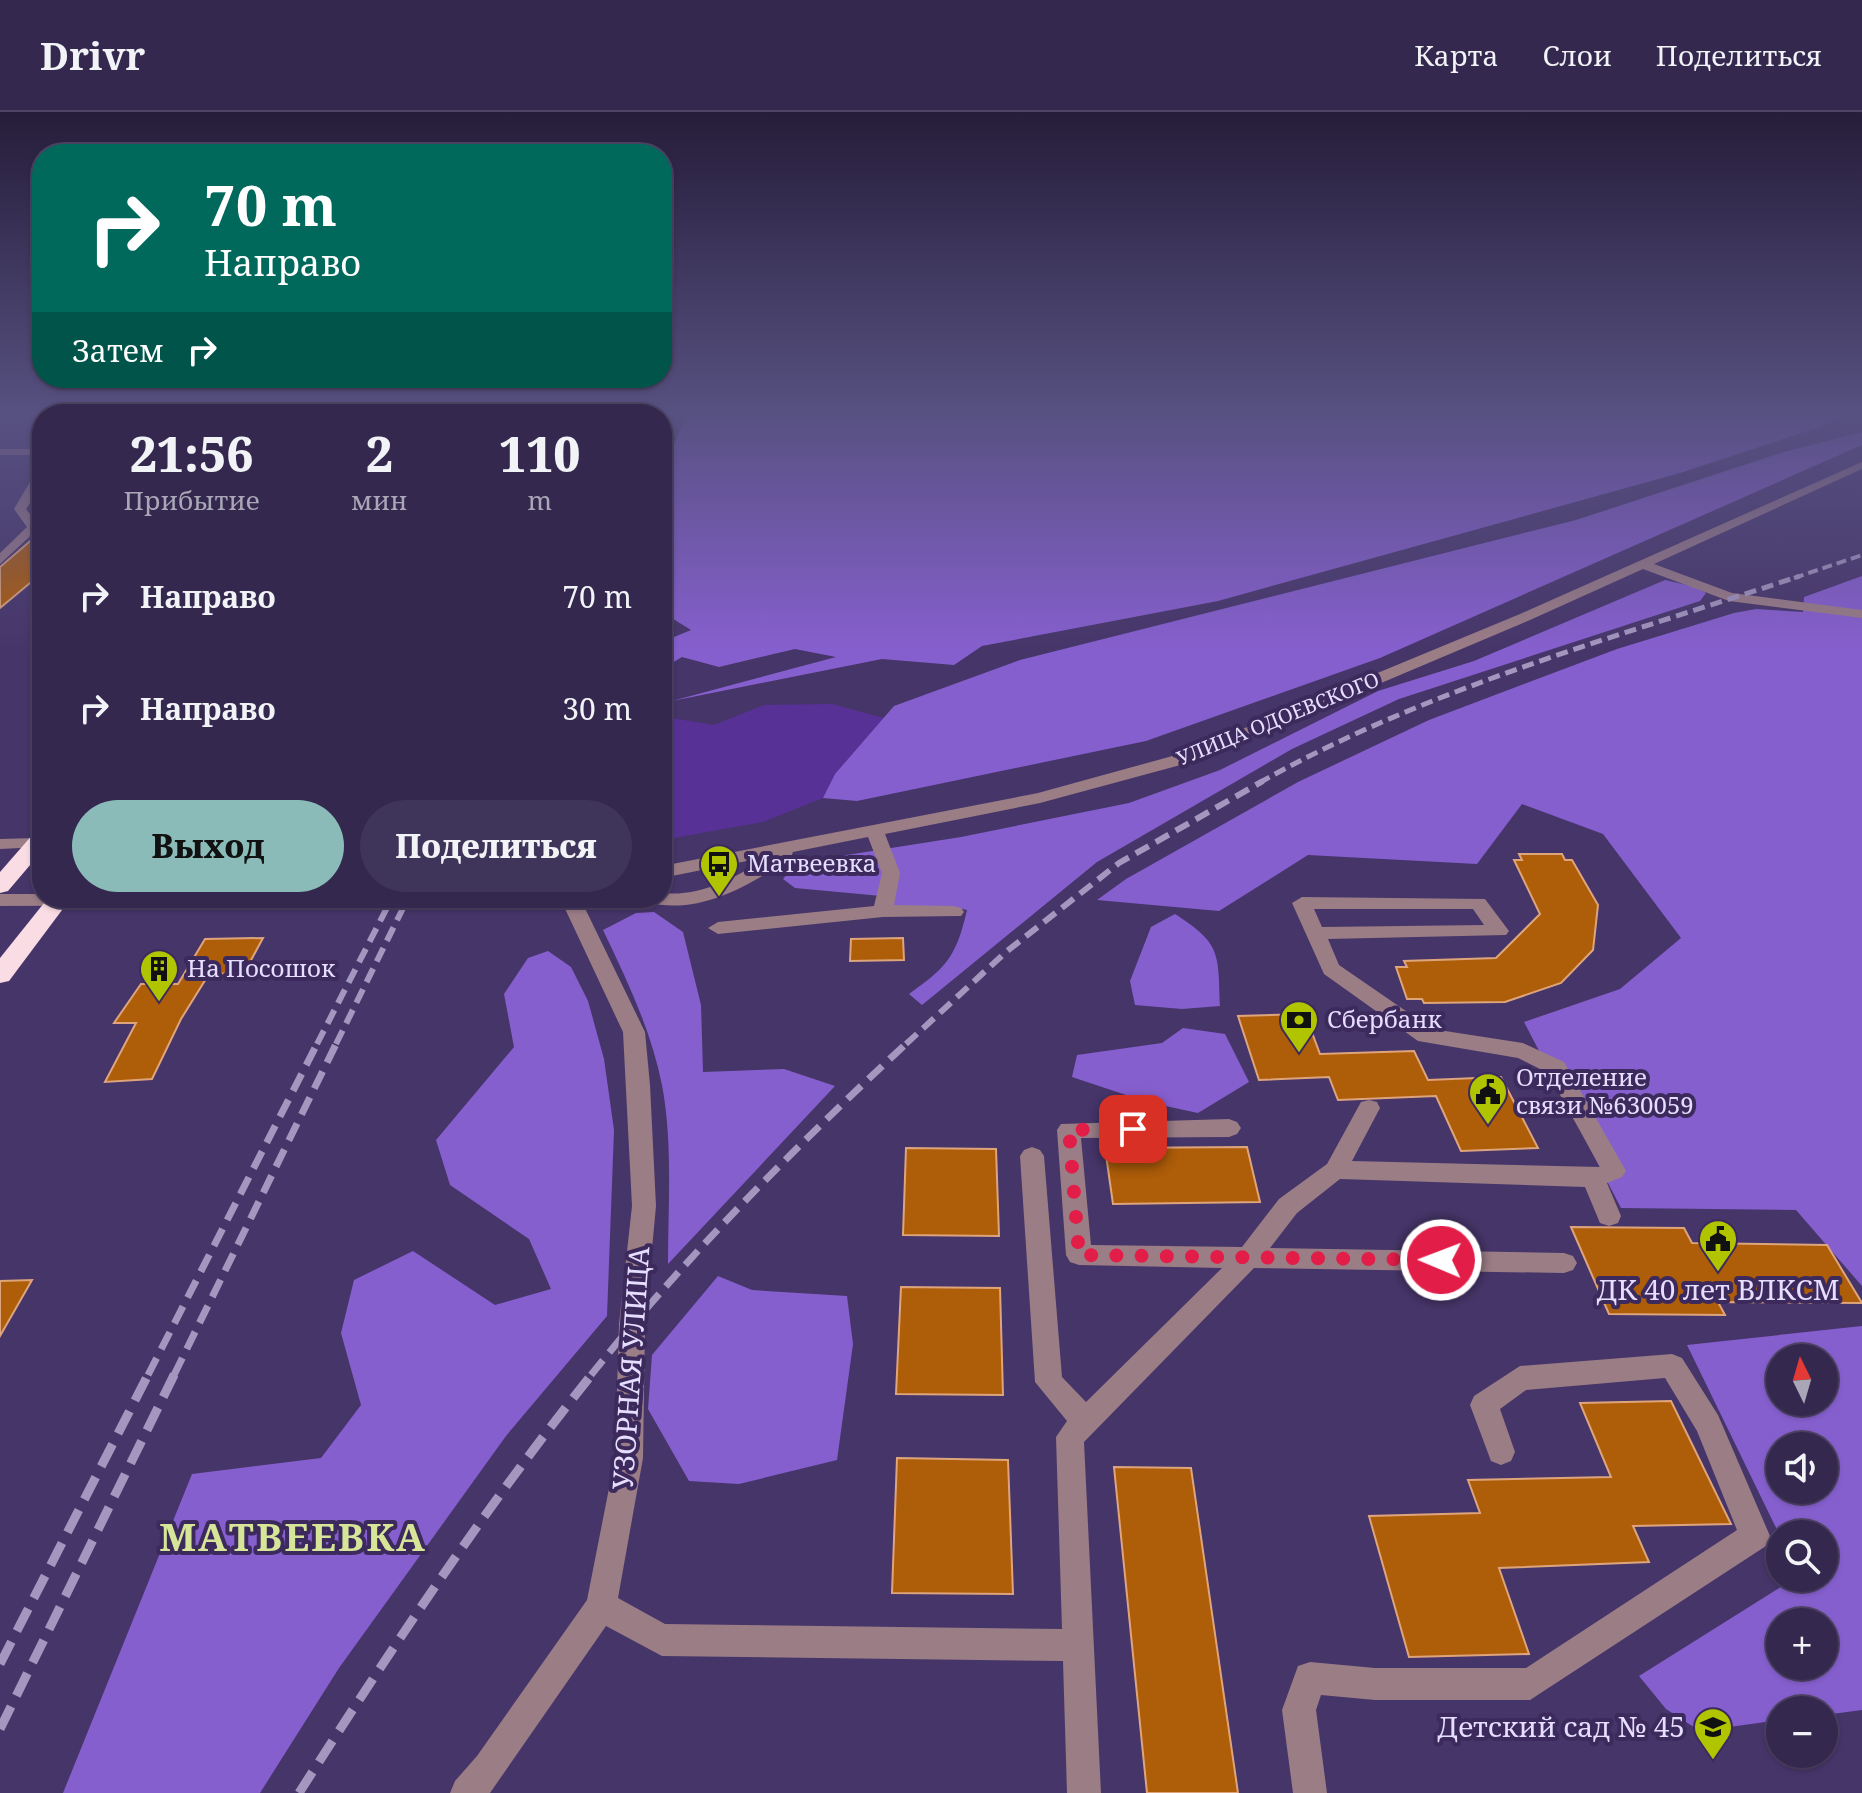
<!DOCTYPE html>
<html lang="ru">
<meta charset="utf-8">
<style>
:root{--surface:#34284f;--page:#3f3459;--text:#f1f3f6;--muted:#a9a6b7;--line:#4e4466;--accent:#8bbbb9}
body{margin:0;font-family:"Noto Serif",serif;background:var(--page);color:var(--text);height:100vh;display:flex;flex-direction:column;font-size:30px;white-space:nowrap}
*{box-sizing:border-box;margin:0}
p{font-size:26px;color:var(--muted)}
.icon{flex:none;width:44px;height:44px;fill:none;stroke:currentColor;stroke-width:2;stroke-linecap:round;stroke-linejoin:round}
.map{position:relative;flex:1;overflow:hidden}
.details{position:absolute;left:32px;top:292px;width:640px;height:504px;display:flex;flex-direction:column;background:var(--surface);border-radius:32px;box-shadow:0 2px 6px #0004,0 0 0 2px var(--line)}
.details>*{flex:none}
.top-card{position:absolute;left:32px;top:32px;width:640px;height:244px;border-radius:32px;box-shadow:0 2px 6px #0004,0 0 0 2px var(--line);background:#00695c;color:#fff;overflow:hidden}
.needle{width:52px;rotate:355deg}
.fabs{position:absolute;left:1766px;top:1232px;display:grid;gap:16px}
.fabs a{display:grid;place-items:center;width:72px;height:72px;border-radius:50%;background:var(--surface);box-shadow:0 2px 6px #0004,0 0 0 2px var(--line);font-size:40px}
.pin{position:absolute;display:grid;place-items:center;width:68px;height:68px;color:#fff;margin:-34px;border-radius:16px;box-shadow:0 4px 12px #0006}
.me{position:absolute;width:88px;margin:-44px;rotate:271deg;stroke-linejoin:round;filter:drop-shadow(0 0 6px #0008)}
.turn{display:flex;align-items:center;gap:28px;height:168px;padding:0 40px;font-size:36px}
.turn .icon{width:104px;height:104px;stroke-width:2.5}
.turn b{display:block;font-size:56px;line-height:68px}
.then{display:flex;align-items:center;height:76px;padding:0 40px;background:#0003;gap:16px;font-size:30px}
.eta{display:flex;justify-content:space-evenly;align-items:center;height:136px;text-align:center}
.eta b{font-size:48px;font-weight:800;line-height:56px}
.primary-button{display:flex;gap:16px;margin-top:auto;padding:16px 40px}
.primary-button a{flex:1;height:92px;border-radius:48px;background:var(--accent);color:#111;font-size:32px;font-weight:800;line-height:92px;text-align:center}
.primary-button a+a{background:var(--page);color:var(--text)}
ul{padding:0;list-style:none}
li{display:flex;align-items:center;gap:24px;height:112px;padding:0 40px}
li div{flex:1}
li b{display:block;font-size:30px}
li em{font-style:normal}
header{display:flex;align-items:center;gap:48px;box-sizing:border-box;height:112px;padding:0 40px;background:var(--surface);border-bottom:2px solid var(--line)}
header strong{font-size:38px}
nav{display:flex;gap:44px;margin-inline-start:auto;font-size:28px}
.map>svg:first-child{display:block}
</style>
<header>
<strong>Drivr</strong>
<nav><a>Карта</a><a>Слои</a><a>Поделиться</a></nav>
</header>
<div class="map">
<svg width="1862" height="1681" viewBox="0 0 1862 1681">
<rect width="100%" height="100%" fill="#463569"/>
<path fill="#583196" d="M832,592L884,606L835,662L823,686L763,710L668,727L662,724V627L671,606L714,613L764,593Z"/>
<g fill="#865fce" fill-rule="evenodd">
<path d="M688,303H1848L1817,316L1680,361L1218,489L982,534L954,553L882,547L672,589L836,545L795,537L719,555L682,545L662,557V530L691,518L662,500V357Z"/>
<path d="M1862,320V333L1380,546L1146,629L857,689L823,686L835,662L894,594L1020,548L1576,408L1784,340Z"/>
<path d="M1862,464V1174L1796,1098L1621,1096L1524,910L1620,877L1681,826L1603,722L1522,692L1477,752L1308,743L1219,799L1097,788L1126,767L1298,670L1429,608L1617,537L1734,501L1756,497L1803,500L1804,485Z"/>
<path d="M1665,468L1696,475L1706,481L1700,489L1399,587L1292,637L1097,750L922,893L909,882C947,855 956,845 967,798L947,794L894,797L892,785L795,776L783,767L796,751L961,725L1129,691L1220,658L1378,579L1474,549Z"/>
<path d="M654,800L683,820L701,893L703,960L784,957L835,974L668,1152C668,1093 673,1032 662,973C651,918 627,868 603,818L636,801Z"/>
<path d="M1175,802C1222,832 1218,842 1220,894L1182,897L1135,893L1130,869L1151,815Z"/>
<path d="M548,839L571,855L588,889L604,947L614,1018L607,1204L506,1324L339,1556L260,1681H63L192,1362L321,1346L361,1293L341,1221L354,1168L413,1139L495,1193L551,1177L529,1127L450,1073L436,1028L514,935L504,882L528,846Z"/>
<path d="M1183,916L1225,922L1249,970L1198,1001L1147,990L1072,965L1077,943L1162,931Z"/>
<path d="M718,1164L752,1178L847,1184L853,1232L837,1348L739,1372L689,1369L648,1297L652,1243Z"/>
<path d="M1862,1214V1598L1824,1603V1598H1780V1608L1700,1619L1666,1597L1639,1564L1795,1466H1824V1422H1780V1424L1687,1233ZM1780,1246H1824V1290H1780ZM1780,1334H1824V1378H1780ZM1780,1510H1824V1554H1780Z"/>
</g>
<g fill="#ae5d09" stroke="#dea57c" stroke-width="2">
<path d="M42,419V461L0,496V455Z"/>
<path d="M1519,742H1562L1565,748H1572L1598,793L1593,838L1561,871L1505,890L1424,891L1422,887H1407L1396,855H1407L1404,849L1496,846L1540,802L1514,748H1522Z"/>
<path d="M263,826L244,861L209,862L181,907L152,967L105,970L136,911H114L141,872H178L205,827Z"/>
<path d="M903,826L904,848L850,849L851,827Z"/>
<path d="M1305,902L1320,942L1414,939L1428,968L1501,965L1538,1036L1461,1039L1436,984L1338,988L1329,965L1259,968L1238,904Z"/>
<path d="M1247,1035L1260,1090L1113,1092L1105,1036Z"/>
<path d="M906,1036L996,1037L999,1124L903,1123Z"/>
<path d="M1571,1115L1684,1116L1692,1131L1827,1133L1862,1191L1718,1190L1725,1203L1609,1202Z"/>
<path d="M32,1168L0,1224V1169Z"/>
<path d="M901,1175L1000,1176L1003,1283L896,1282Z"/>
<path d="M1671,1289L1731,1412L1633,1414L1649,1450L1499,1456L1529,1542L1409,1545L1369,1404L1480,1401L1468,1368L1611,1365L1580,1291Z"/>
<path d="M897,1346L1008,1348L1013,1482L892,1481Z"/>
<path d="M1114,1355L1191,1356L1238,1681H1147Z"/>
</g>
<g fill="none" stroke-linecap="round" stroke-linejoin="round">
<g fill="#9b7d86" fill-rule="evenodd">
<rect x="0" y="337" width="42" height="6"/>
<path d="M1862,350V357L1654,452L1732,481L1862,498V506L1729,489L1643,457L1530,508L1199,648L1040,691L885,722L900,761L894,793L954,794L961,796L964,800L961,804L883,805L718,822L708,816L718,810L874,794L882,761L868,725L793,740L791,745C749,774 699,804 646,790L643,786H662V781C701,785 735,766 767,745L662,766V754L1038,681L1187,640L1520,502Z"/>
<path d="M42,363V373L26,397L40,415L0,452V441L27,415L14,397L30,370Z"/>
<path d="M37,726L42,727V735L0,737V727Z"/>
<path d="M0,782H42V786H451L441,792L0,794Z"/>
<path d="M1302,785L1485,787L1509,819L1506,823L1328,827L1339,853L1432,917L1523,931L1564,950L1626,1059L1622,1065L1607,1071L1621,1104L1618,1111L1609,1114L1600,1111L1585,1075L1340,1067L1297,1101L1270,1136L1564,1141L1573,1144L1577,1151L1573,1158L1564,1161L1254,1156L1084,1330L1101,1681H1067L1063,1549L662,1544L606,1514L490,1681H450L455,1669L477,1644L587,1488L615,1346L619,1212L632,1094L623,920L560,786H580L645,920L650,973L656,1094L645,1212L643,1346L618,1486L665,1512L1062,1517L1056,1325L1067,1309L1035,1270L1020,1044L1024,1038L1032,1035L1040,1038L1044,1044L1062,1265L1086,1290L1222,1156L1079,1153L1070,1150L1066,1143L1057,1018L1061,1012L1229,1007L1237,1010L1241,1016L1237,1022L1229,1025L1081,1026L1091,1133L1242,1135L1279,1087L1327,1052L1361,990L1369,988L1377,990L1380,996L1352,1049L1600,1055L1548,961L1518,946L1418,929L1324,862L1292,791ZM1314,797H1473L1484,813L1322,815Z"/>
<path d="M1672,1242L1682,1246L1718,1303L1770,1424L1766,1434L1530,1588H1375L1321,1583L1316,1598L1327,1681H1293L1282,1598L1298,1554L1310,1550L1375,1556H1526L1737,1418L1697,1319L1665,1266L1526,1278L1500,1297L1515,1340L1511,1349L1501,1353L1491,1349L1470,1293L1474,1284L1520,1254Z"/>
</g>
<g fill="#fadce5" fill-rule="evenodd">
<path d="M42,720V739L8,779L0,781V760L34,721Z"/>
<path d="M48,786H71L9,869L0,871V846Z"/>
</g>
<path stroke="#a397bf" stroke-width="4" stroke-dasharray="10 5" stroke-linecap="butt" d="M1794,466L1862,443"/>
<path stroke="#a397bf" stroke-width="5" stroke-dasharray="12 6" stroke-linecap="butt" d="M1259,671C1427,576 1617,525 1800,464"/>
<g stroke="#a397bf" stroke-width="6" stroke-dasharray="15 8" stroke-linecap="butt">
<path d="M317,932L392,786"/>
<path d="M336,932L408,786"/>
<path d="M906,932L1006,840L1119,751L1263,669"/>
</g>
<g stroke="#a397bf" stroke-width="7" stroke-dasharray="19 10" stroke-linecap="butt">
<path d="M148,1263L318,930"/>
<path d="M174,1263L337,930"/>
<path d="M591,1263C687,1143 796,1034 908,930"/>
</g>
<g stroke="#a397bf" stroke-width="9" stroke-dasharray="25 12" stroke-linecap="butt">
<path d="M0,1552L149,1261"/>
<path d="M0,1617L175,1261"/>
<path d="M299,1681C391,1537 486,1394 593,1261"/>
</g>
</g>
<linearGradient id="sky" x2="0" y2="1"><stop stop-color="#261d3a"/><stop offset="0.56" stop-color="#575181"/><stop offset="1" stop-color="#575181" stop-opacity="0"/></linearGradient>
<rect width="1862" height="538" fill="url(#sky)"/>
<g fill="none" stroke-linecap="round" stroke-linejoin="round">
<path stroke="#e11d48" stroke-width="14" stroke-dasharray="0 25.2" d="M1133,1017L1069,1018L1079,1143L1441,1148"/>
</g>
<defs>
<g id="bus-pin" transform="scale(2)"><path d="M0 17L-7.5 6A9.5 9.5 0 1 1 7.5 6Z" fill="#b0c500" stroke="#3c2a5d"/><path d="M-5-6H5V4H4V6H2V4H-2V6H-4V4H-5ZM-3.5-4V0h7V-4ZM-3.5 1.2v1.5H-2V1.2ZM2 1.2v1.5H3.5V1.2Z" fill="#111"/></g>
<g id="building-pin" transform="scale(2)"><path d="M0 17L-7.5 6A9.5 9.5 0 1 1 7.5 6Z" fill="#b0c500" stroke="#3c2a5d"/><path d="M-4-6H4V6H1V3H-1V6H-4ZM-2.5-4.3h1.7v1.8h-1.7ZM.8-4.3h1.7v1.8H.8ZM-2.5-1h1.7V.8h-1.7ZM.8-1h1.7V.8H.8Z" fill="#111"/></g>
<g id="bank-pin" transform="scale(2)"><path d="M0 17L-7.5 6A9.5 9.5 0 1 1 7.5 6Z" fill="#b0c500" stroke="#3c2a5d"/><path d="M-6-4H6V4H-6ZM0-2.3a2.3 2.3 0 1 0 0 4.6a2.3 2.3 0 1 0 0-4.6Z" fill="#111"/></g>
<g id="civic-pin" transform="scale(2)"><path d="M0 17L-7.5 6A9.5 9.5 0 1 1 7.5 6Z" fill="#b0c500" stroke="#3c2a5d"/><path d="M-.6-6.5H3V-4.5H.6V-3L4-1V1h2V6H-6V1h2V-1L-.6-3ZM-1.2 2.5V6h2.4V2.5Z" fill="#111"/></g>
<g id="school-pin" transform="scale(2)"><path d="M0 17L-7.5 6A9.5 9.5 0 1 1 7.5 6Z" fill="#b0c500" stroke="#3c2a5d"/><path d="M0-5L7-2L0 1L-7-2ZM-4 1L0 2.5L4 1V4Q0 6-4 4Z" fill="#111"/></g>
</defs>
<g fill-rule="evenodd">
<use href="#bus-pin" x="719" y="752"/>
<use href="#building-pin" x="159" y="857"/>
<use href="#bank-pin" x="1299" y="908"/>
<use href="#civic-pin" x="1488" y="980"/>
<use href="#civic-pin" x="1718" y="1127"/>
<use href="#school-pin" x="1713" y="1615"/>
</g>
<g text-anchor="middle" stroke-width="8" stroke-linejoin="round" paint-order="stroke">
<g font-size="20" fill="#e6defe" stroke="#3c2a5d">
<text transform="translate(1278 607) rotate(-22)" y="7">УЛИЦА ОДОЕВСКОГО</text>
</g>
<g font-size="24" fill="#e6defe" stroke="#3c2a5d" text-anchor="start">
<text x="747" y="760">Матвеевка</text>
<text x="187" y="865">На Посошок</text>
<text x="1327" y="916">Сбербанк</text>
<text x="1516" y="974">Отделение<tspan x="1516" dy="28">связи №630059</tspan></text>
</g>
<g font-size="28" fill="#e6defe" stroke="#3c2a5d">
<text x="1718" y="1188">ДК 40 лет ВЛКСМ</text>
<text x="1685" y="1625" text-anchor="end">Детский сад № 45</text>
</g>
<g font-size="28" fill="#e6defe" stroke="#3c2a5d">
<text transform="translate(631 1256) rotate(-86)" y="10">УЗОРНАЯ УЛИЦА</text>
</g>
<g font-size="38" font-weight="bold" letter-spacing="2" fill="#d6e598" stroke="#3c2a5d">
<text x="293" y="1439">МАТВЕЕВКА</text>
</g>
</g>
</svg>
<div class="fabs">
<a><svg class="needle" viewBox="-14 -14 28 28"><path d="M0-13l5 13h-10z" fill="#e53935"/><path d="M0 13l5-13h-10z" fill="#a9a6b7"/></svg></a>
<a><svg class="icon" aria-label="sound" viewBox="0 0 24 24"><path d="M4 9h4l5-4v14l-5-4H4zM17 9q2 3 0 6"/></svg></a>
<a><svg class="icon" aria-label="search" viewBox="0 0 24 24"><circle cx="10" cy="10" r="6"/><path d="M15 15l6 6"/></svg></a>
<a>+</a>
<a>−</a>
</div>
<div class="pin" style="left:1133px;top:1017px;background:#d93025"><svg class="icon" aria-label="arrive" viewBox="0 0 24 24"><path d="M6 21V4h12l-3 4 3 4H6"/></svg></div>
<svg class="me" style="left:1441px;top:1148px" viewBox="-20 -20 40 40"><circle r="17" fill="#e11d48" stroke="#fff" stroke-width="3"/><path d="M0-11L8 9 0 5-8 9z" fill="#fff"/></svg>
<div class="top-card">
<div class="turn"><svg class="icon" aria-label="right" viewBox="0 0 24 24"><path d="M7 20v-9h11M14 6l5 5-5 5"/></svg><div><b>70 m</b>Направо</div></div>
<div class="then">Затем<svg class="icon" aria-label="right" viewBox="0 0 24 24"><path d="M7 20v-9h11M14 6l5 5-5 5"/></svg></div>
</div>
<section class="details">
<div class="eta">
<div><b>21:56</b><p>Прибытие</p></div>
<div><b>2</b><p>мин</p></div>
<div><b>110</b><p>m</p></div>
</div>
<ul>
<li><svg class="icon" aria-label="right" viewBox="0 0 24 24"><path d="M7 20v-9h11M14 6l5 5-5 5"/></svg><div><b>Направо</b></div><em>70 m</em></li>
<li><svg class="icon" aria-label="right" viewBox="0 0 24 24"><path d="M7 20v-9h11M14 6l5 5-5 5"/></svg><div><b>Направо</b></div><em>30 m</em></li>
</ul>
<div class="primary-button"><a>Выход</a><a>Поделиться</a></div>
</section>
</div>
